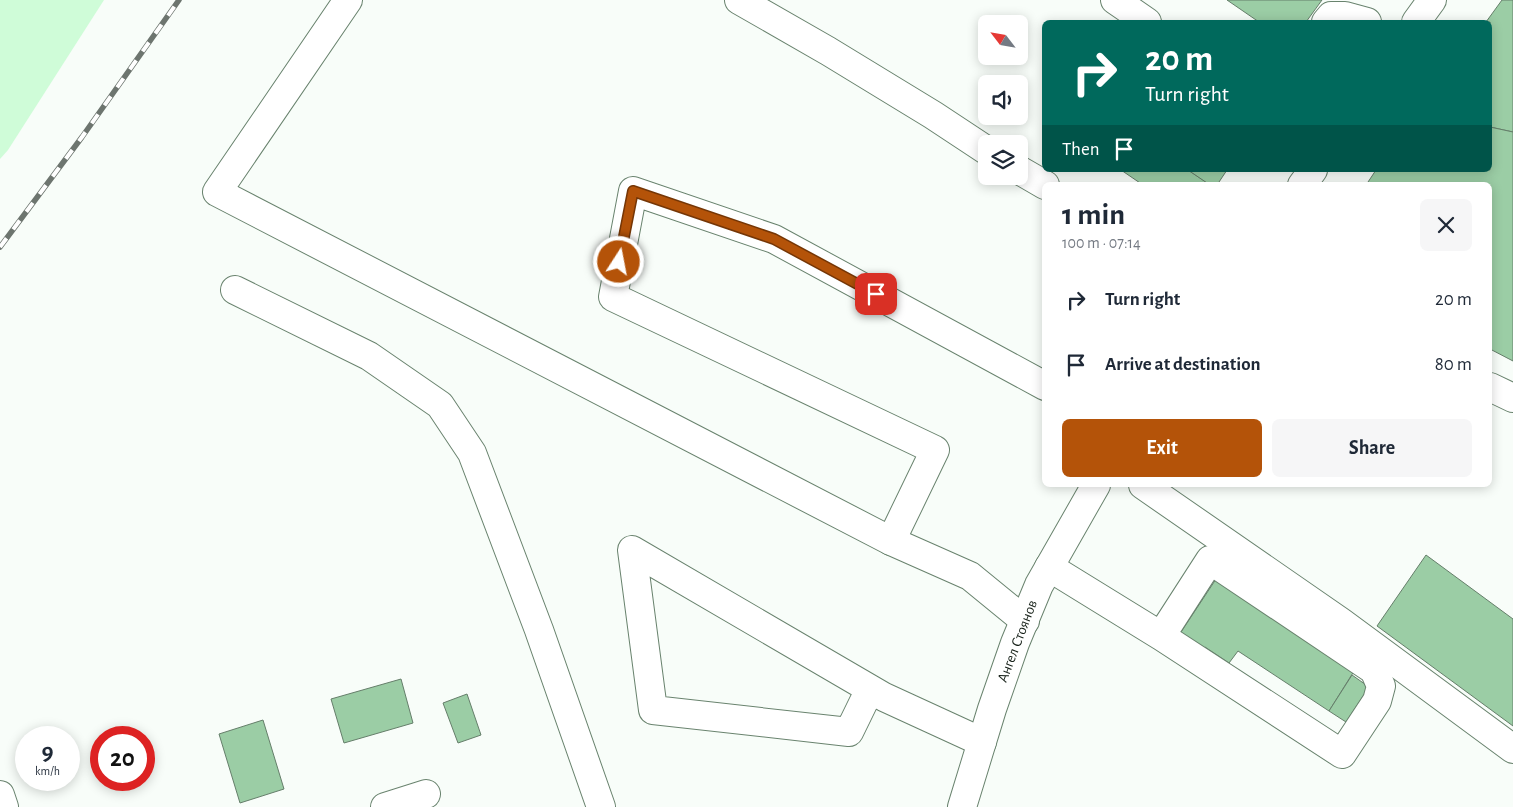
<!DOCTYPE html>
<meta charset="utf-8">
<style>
:root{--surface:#fff;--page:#f6f6f7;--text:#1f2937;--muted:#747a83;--accent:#b45309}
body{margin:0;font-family:"Alegreya Sans",sans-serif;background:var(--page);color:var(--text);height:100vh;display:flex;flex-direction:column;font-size:19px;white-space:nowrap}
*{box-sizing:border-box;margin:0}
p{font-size:16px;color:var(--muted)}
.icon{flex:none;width:28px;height:28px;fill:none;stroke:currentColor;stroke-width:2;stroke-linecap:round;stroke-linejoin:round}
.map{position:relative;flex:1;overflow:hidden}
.panel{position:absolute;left:1042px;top:182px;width:450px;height:305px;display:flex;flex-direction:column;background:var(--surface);border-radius:8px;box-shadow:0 2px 12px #0003}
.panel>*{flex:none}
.banner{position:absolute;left:1042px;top:20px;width:450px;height:152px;border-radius:8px;box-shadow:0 2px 12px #0003;background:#00695c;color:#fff;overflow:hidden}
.needle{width:32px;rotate:301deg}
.controls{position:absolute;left:978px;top:15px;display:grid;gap:10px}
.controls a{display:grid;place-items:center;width:50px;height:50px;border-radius:8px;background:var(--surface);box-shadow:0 2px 12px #0003;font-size:25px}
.speed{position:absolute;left:15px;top:726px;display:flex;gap:10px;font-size:25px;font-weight:700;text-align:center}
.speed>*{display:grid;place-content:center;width:65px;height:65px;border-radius:50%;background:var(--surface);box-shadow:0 2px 12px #0003;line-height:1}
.speed small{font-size:12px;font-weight:400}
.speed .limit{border:8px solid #d22;background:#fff;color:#111}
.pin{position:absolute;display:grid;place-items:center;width:42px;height:42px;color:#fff;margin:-21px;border-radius:10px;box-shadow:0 2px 8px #0006}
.me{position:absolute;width:55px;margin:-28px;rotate:11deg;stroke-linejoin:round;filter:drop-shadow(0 0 4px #0008)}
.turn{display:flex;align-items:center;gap:18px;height:105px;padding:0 20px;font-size:22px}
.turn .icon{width:65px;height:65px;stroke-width:2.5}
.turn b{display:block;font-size:35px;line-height:42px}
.then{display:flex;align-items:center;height:48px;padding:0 20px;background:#0003;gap:10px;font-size:19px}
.round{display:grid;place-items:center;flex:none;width:52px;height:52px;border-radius:8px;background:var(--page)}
.headline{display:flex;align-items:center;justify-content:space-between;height:85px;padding:0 20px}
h1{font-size:30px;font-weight:700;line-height:38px}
.cta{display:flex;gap:10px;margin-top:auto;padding:10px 20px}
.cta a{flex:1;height:58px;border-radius:8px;background:var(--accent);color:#fff;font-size:20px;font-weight:700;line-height:58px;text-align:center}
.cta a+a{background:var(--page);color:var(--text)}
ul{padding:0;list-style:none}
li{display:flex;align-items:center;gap:15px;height:65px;padding:0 20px}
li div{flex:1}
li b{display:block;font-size:19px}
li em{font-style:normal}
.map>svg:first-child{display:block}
</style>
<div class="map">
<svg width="1513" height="807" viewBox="0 0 1513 807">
<rect width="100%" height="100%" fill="#f8fdf9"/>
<path fill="#cffcd8" d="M0,0H104L8,150L0,159Z"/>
<g fill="#9bcda5" stroke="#657e6a">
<path d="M1227,0H1322L1306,22H1259Z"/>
<path d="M1502,0H1513V132L1490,127V22H1486Z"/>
<path d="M1490,127L1513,132V361L1490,349V185H1366L1376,170H1490Z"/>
<path d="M1121,170H1188L1206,182L1204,185H1143Z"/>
<path d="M1188,170H1227L1217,185H1210Z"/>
<path d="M1426,555L1513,619V726L1377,626Z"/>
<path d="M1220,573L1356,668L1329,711L1238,651L1229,663L1205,647L1202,650L1179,635Z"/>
<path d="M1352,675L1369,687L1346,722L1329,711Z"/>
<path d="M401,679L413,723L344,743L331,699Z"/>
<path d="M467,694L481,735L458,743L443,703Z"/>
<path d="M263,720L284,789L240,803L219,734Z"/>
</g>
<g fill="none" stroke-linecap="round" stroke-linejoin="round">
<g stroke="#69836e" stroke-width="30">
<g id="minor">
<path d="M348,0L217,192L891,541L970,576L1025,621"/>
<path d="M739,0L828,51L933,115L986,150"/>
<path d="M1115,0L1147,22"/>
<path d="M1326,22L1331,16H1345L1367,22"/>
<path d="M1416,22L1432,0"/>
<path d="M1019,170L1045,185"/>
<path d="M1302,185L1313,170"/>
<path d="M235,290L369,356L440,405L472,453L539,630L601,807"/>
<path d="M1490,387L1513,398"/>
<path d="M1143,485L1341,622L1513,749"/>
<path d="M891,541L935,450L613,297L633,191L774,239L1045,386"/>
<path d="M1049,567L1148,628L1161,636L1342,754L1377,701L1381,686L1374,670L1210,560L1161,636"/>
<path d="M870,689L849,732L653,710L632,550L884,697L982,742"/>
<path d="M0,795L4,807"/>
<path d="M385,807L426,794"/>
<path d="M962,807L992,709L1015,643L1039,585L1096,485"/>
</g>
</g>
<use href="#minor" stroke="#fff" stroke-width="28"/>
<g stroke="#6d756f" stroke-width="5.5">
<path id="rail" d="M0,247L82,137L179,0"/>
</g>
<use href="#rail" stroke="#fff" stroke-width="4" stroke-dasharray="11" stroke-linecap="butt"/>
</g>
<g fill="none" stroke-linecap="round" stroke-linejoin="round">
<g stroke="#753606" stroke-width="12">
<path id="route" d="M619,262L633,191L774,239L876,294"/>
</g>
<use href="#route" stroke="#b45309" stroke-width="9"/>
</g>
<g text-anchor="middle" stroke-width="4" stroke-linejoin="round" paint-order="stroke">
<g font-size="15" fill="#162018" stroke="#fff">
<text transform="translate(1017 641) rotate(-69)" y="5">Ангел Стоянов</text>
</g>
</g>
</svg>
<div class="controls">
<a><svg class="needle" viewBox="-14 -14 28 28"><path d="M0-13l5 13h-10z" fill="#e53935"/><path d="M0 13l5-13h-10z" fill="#747a83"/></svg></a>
<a><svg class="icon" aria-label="sound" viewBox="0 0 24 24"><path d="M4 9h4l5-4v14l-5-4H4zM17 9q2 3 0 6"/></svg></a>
<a><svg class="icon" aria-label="layers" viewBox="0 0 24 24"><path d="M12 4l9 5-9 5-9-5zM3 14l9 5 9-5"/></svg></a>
</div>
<div class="speed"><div>9<small>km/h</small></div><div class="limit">20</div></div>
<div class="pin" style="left:876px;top:294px;background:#d93025"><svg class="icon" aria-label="arrive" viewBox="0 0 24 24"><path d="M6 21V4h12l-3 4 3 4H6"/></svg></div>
<svg class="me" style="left:619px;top:262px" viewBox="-20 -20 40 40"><circle r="17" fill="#b45309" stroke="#fff" stroke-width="3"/><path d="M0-11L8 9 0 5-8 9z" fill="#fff"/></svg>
<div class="banner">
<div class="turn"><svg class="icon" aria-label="right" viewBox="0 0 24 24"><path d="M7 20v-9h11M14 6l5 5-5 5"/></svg><div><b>20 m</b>Turn right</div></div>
<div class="then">Then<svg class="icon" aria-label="arrive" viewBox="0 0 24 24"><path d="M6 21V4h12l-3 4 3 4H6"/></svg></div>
</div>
<section class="panel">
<div class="headline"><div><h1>1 min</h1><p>100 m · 07:14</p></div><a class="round"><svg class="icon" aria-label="close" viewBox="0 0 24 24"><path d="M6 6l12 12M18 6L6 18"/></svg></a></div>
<ul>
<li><svg class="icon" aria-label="right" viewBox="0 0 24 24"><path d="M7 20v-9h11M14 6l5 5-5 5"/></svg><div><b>Turn right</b></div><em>20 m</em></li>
<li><svg class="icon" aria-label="arrive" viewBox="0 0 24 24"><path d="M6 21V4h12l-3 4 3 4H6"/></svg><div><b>Arrive at destination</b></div><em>80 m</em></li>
</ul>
<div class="cta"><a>Exit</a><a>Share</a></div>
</section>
</div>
